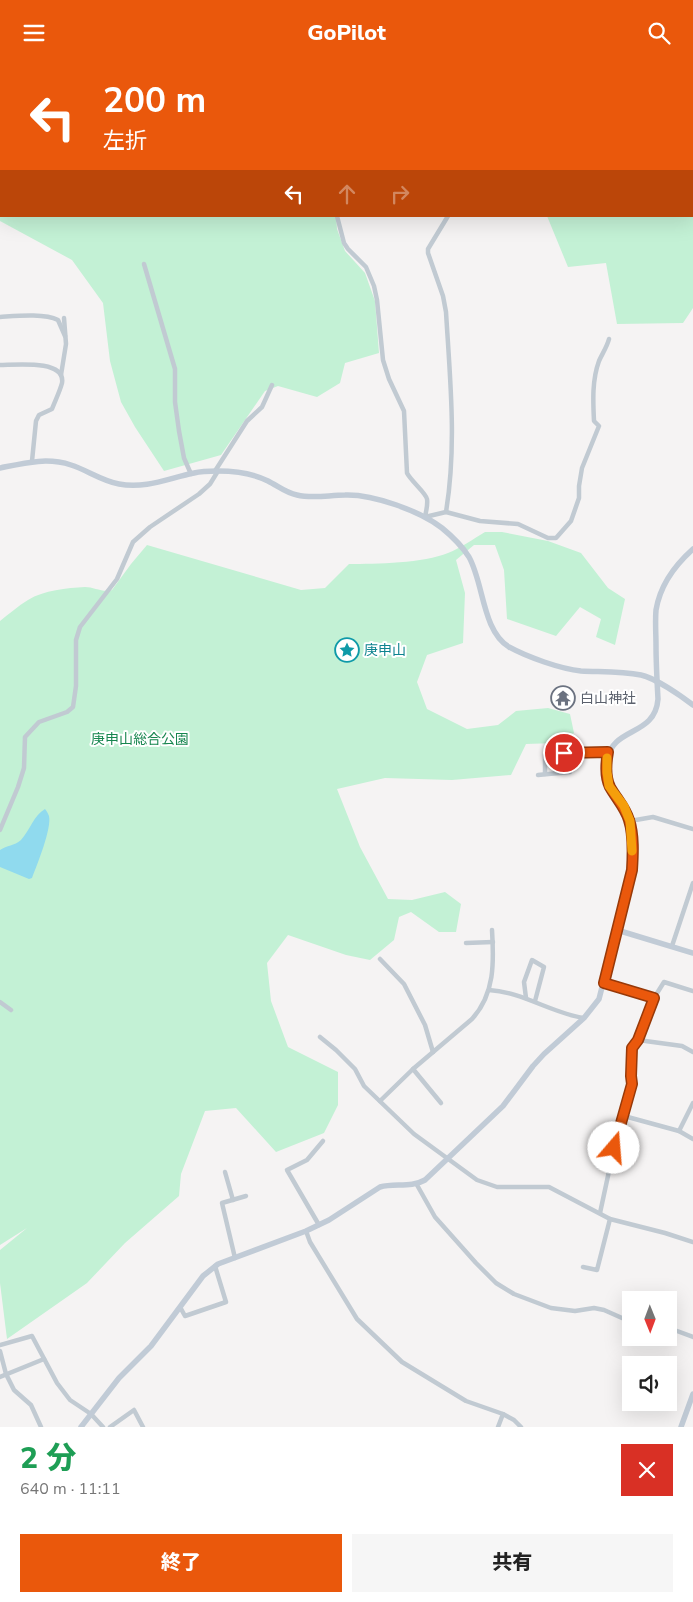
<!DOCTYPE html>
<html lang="ja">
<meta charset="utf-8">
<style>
:root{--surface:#fff;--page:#f6f6f6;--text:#222;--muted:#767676;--accent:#ea580c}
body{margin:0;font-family:"Nunito Sans","Noto Sans JP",sans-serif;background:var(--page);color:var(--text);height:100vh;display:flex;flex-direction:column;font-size:19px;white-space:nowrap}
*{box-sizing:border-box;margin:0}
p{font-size:16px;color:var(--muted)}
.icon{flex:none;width:28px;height:28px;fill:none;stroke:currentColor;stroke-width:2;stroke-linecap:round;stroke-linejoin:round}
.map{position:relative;height:1362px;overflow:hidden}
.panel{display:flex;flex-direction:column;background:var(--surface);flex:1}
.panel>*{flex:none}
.hud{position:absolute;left:0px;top:0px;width:694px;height:152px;box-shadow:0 5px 20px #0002;background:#ea580c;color:#fff;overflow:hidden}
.needle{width:32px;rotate:179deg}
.buttons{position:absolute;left:622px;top:1226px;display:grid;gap:10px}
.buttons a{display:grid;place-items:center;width:55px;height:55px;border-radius:0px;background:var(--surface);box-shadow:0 5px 20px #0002;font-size:25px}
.pin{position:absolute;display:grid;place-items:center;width:42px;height:42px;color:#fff;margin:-21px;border:2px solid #fff;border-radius:50%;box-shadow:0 1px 5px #0007}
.me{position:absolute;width:55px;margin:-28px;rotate:18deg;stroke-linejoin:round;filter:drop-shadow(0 0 4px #0008)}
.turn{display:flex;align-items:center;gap:18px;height:105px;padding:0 20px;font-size:22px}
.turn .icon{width:65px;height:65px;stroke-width:2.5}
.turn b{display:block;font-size:35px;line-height:42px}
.lanes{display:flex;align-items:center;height:48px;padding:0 20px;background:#0003;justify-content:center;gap:25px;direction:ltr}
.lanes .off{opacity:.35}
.round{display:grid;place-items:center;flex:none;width:52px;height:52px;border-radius:0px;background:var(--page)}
.summary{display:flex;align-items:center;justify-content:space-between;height:85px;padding:0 20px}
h1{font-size:30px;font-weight:800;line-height:38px;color:#1e9e55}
.action{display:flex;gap:10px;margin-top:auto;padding:10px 20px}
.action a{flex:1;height:58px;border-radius:0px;background:var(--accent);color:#fff;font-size:20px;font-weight:800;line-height:58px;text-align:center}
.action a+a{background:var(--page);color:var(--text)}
header{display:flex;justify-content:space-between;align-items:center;height:65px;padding:0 20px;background:var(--accent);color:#fff;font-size:22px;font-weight:800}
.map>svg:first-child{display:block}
</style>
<header><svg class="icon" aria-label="menu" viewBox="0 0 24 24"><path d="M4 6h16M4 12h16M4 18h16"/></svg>GoPilot<svg class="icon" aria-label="search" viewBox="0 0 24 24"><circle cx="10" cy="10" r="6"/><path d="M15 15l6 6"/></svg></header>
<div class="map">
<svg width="693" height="1362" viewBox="0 0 693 1362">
<rect width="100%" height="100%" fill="#f5f3f3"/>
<g fill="#c3f1d5">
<path d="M0,0H198L199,1H1V151H336L337,164L345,186L365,208L375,236L379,288L345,298L340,318L317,332L278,321L265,326L221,390L164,406L135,362L121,337L110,296L103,238L72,195L0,156Z"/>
<path d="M693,124V243L683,258L617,259L606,198L568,202L547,151H692Z"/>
<path d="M485,467H502L548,476L581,488L608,523L625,534L615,580L596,572L601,554L580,542L556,571L507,554L504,505L495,480H474L456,495L465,528L463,578L427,590L417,617L427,644L467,664L498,660L516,646L548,643L570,649L574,668L556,678L526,679L511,710L452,715L385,713L337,724L360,782L388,834L412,835L445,827L461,839L456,867H439L411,847L399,852L394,875L370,895L346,890L288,870L267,898L271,936L288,982L338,1007V1040L324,1068L276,1087L236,1043L205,1046L181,1109L179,1131L125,1178L87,1218L7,1274L0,1218V1185L27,1163L0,1180V556C9,549 18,541 28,535C44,525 67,523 85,522C94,522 103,528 112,525L131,499L147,480L301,525L325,523L349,499C376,499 424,498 448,488C461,483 473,474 485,467Z"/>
</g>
<path fill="#90daee" d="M45,744C47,746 48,749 49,751C52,763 37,800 32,813L29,814L0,802V785C7,780 14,781 21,775C30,765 34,750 45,744Z"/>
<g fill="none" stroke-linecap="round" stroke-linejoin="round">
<path stroke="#90daee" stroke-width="10" d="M321,0L324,1"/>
<g stroke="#c1cad2" stroke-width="4.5">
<path d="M291,0V1"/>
<path d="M330,0L333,1"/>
<path d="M337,151L344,178L348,184L366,202L374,221L377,235L383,295L389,314L404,346L407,408C411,416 426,428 427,434C428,440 426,446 425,452L446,447L480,456L518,459L548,473H556L571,456L579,433V421L582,403L599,361L594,356C593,336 592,315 599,296C602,289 607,282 609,274"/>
<path d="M144,199L175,304V337L179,366L184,393L191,409"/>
<path d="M0,252C16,251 44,248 58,255L65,271"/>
<path d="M0,300C14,300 66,294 62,318C60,326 55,336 52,344L39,350L36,356L32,396"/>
<path d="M61,310L66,279L64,253"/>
<path d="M215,406L247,356L262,342L272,320"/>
<path d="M446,447C457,380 450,314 446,247L443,231L428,188V184L448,151"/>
<path d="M564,688L565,706"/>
<path d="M545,709V689L608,687"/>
<path d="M538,710L570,707"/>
<path d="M630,756L653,752L693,764"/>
<path d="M0,765L18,722L24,703L25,672L39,657L67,647L73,642L76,621V575L80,562L117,514L133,477L150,462L199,429L210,419L218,406"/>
<path d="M466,878L493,877"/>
<path d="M672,881L693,818"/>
<path d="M380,894L404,919L425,960L433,987"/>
<path d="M604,918L654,933"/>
<path d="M489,925C523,927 551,948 584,953"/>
<path d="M526,933L524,917L532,895L544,902L535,936"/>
<path d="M0,937L11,945"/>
<path d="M320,972L336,985L355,1004L364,1021L414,1069L477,1115L497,1122H549L610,1154L665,1168L693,1177"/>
<path d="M638,975L682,981L693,987"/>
<path d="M413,1004L441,1038"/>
<path d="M380,1036L413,1004L472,954C495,929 494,897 492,865"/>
<path d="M624,1051L679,1066L693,1074"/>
<path d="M679,1066L693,1038"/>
<path d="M225,1107L233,1135"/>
<path d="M417,1120L435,1152L476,1198L496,1218L514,1229L551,1243L575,1246L594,1243L604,1245L631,1257"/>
<path d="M600,1148L614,1083L632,1019L631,1011L632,983L638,975L654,933L664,917L693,926"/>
<path d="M319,1160L287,1105L307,1095L323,1076"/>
<path d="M306,1166L310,1177L357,1254L402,1297L466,1336L503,1349L514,1355L521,1362"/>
<path d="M235,1193L222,1138L246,1131"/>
<path d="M583,1202L597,1205L610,1154"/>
<path d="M180,1242L185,1251L226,1237L215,1201"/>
<path d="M669,1263L693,1272"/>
<path d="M0,1280L32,1271L57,1318L70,1335L91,1349L103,1362"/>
<path d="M0,1286L6,1309L14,1325L31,1340L41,1362"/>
<path d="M0,1312L44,1294"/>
<path d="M110,1362L134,1345L143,1362"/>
<path d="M498,1362L503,1349"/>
</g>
<g stroke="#c1cbd6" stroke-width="5.5">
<path d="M0,403C24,398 47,392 71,400C87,405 102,416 119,419C146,424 169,413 194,408C202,406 210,406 218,406C237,406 252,408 268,416C278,421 286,428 297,430C313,434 329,430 345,430C373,429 420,446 442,463C453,472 462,481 469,492C484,519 482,565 509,582C527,592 561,604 581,606C601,607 621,606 641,610C655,613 681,631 693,640"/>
<path d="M617,865L693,888"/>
<path d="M81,1362L119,1313L151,1281L203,1211L218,1199L306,1166L329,1155L380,1122C395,1118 411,1123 425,1115L503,1041L533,1001L544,989L584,953L599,934L632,805C633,790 634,770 629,755C623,733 602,721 607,695C613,661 655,672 658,634C657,616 656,598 656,580C656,569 655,556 656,545C660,521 675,500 693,484"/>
<path d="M681,1362L693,1329"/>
</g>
</g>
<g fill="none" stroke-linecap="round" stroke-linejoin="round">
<g stroke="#983908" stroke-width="12">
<path id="route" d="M564,688L608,687C606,698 605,712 610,722C616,733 625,742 629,755C634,770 633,789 632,805L604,918L654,933L638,975L632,983L631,1011L632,1019L614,1083"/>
</g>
<use href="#route" stroke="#ea580c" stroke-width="9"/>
<path stroke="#f59e0b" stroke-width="9" d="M607,693V707L609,721L624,741L630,756L632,786"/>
</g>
<defs>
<g id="sight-ring" transform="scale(1.25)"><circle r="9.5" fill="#fff" stroke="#0f9aa8" stroke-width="1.5"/><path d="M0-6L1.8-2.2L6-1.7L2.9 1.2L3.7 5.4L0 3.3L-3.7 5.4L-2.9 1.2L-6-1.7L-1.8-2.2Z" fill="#0f9aa8"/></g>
<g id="temple-ring" transform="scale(1.25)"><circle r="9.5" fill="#fff" stroke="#6b7280" stroke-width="1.5"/><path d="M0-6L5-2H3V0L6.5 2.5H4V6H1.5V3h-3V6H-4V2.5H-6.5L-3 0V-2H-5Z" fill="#6b7280"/></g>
</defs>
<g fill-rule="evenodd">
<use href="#sight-ring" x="347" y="585"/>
<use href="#temple-ring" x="563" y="633"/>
</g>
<g text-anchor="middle" stroke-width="4" stroke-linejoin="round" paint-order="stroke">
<g font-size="14" fill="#0d838f" stroke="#fff" text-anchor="start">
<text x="364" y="590">庚申山</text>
</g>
<g font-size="14" fill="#5b616d" stroke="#fff" text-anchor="start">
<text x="580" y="638">白山神社</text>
</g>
<g font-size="14" fill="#17864f" stroke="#fff">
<text x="140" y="679">庚申山総合公園</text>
</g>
</g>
</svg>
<div class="buttons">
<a><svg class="needle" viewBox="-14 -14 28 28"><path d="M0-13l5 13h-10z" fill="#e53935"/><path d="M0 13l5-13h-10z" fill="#767676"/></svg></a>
<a><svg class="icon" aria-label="sound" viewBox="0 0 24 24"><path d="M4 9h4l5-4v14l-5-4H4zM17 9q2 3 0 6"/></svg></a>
</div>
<div class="pin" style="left:564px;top:688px;background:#d93025"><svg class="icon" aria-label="arrive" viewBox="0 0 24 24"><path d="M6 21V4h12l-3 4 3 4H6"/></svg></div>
<svg class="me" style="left:614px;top:1083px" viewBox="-20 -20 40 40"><circle r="19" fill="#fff"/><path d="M0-13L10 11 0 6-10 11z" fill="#ea580c"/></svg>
<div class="hud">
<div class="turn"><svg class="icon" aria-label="left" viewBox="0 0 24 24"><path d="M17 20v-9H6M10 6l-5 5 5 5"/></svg><div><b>200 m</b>左折</div></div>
<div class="lanes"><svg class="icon" aria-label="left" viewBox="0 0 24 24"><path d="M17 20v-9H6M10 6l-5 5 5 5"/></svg><svg class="icon off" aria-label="ahead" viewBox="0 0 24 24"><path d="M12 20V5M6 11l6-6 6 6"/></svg><svg class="icon off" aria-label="right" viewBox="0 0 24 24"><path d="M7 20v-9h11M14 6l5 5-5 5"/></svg></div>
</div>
</div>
<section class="panel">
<div class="summary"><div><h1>2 分</h1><p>640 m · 11:11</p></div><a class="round" style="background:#d93025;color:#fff"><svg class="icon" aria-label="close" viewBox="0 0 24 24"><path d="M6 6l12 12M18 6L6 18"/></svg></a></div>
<div class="action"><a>終了</a><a>共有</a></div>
</section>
